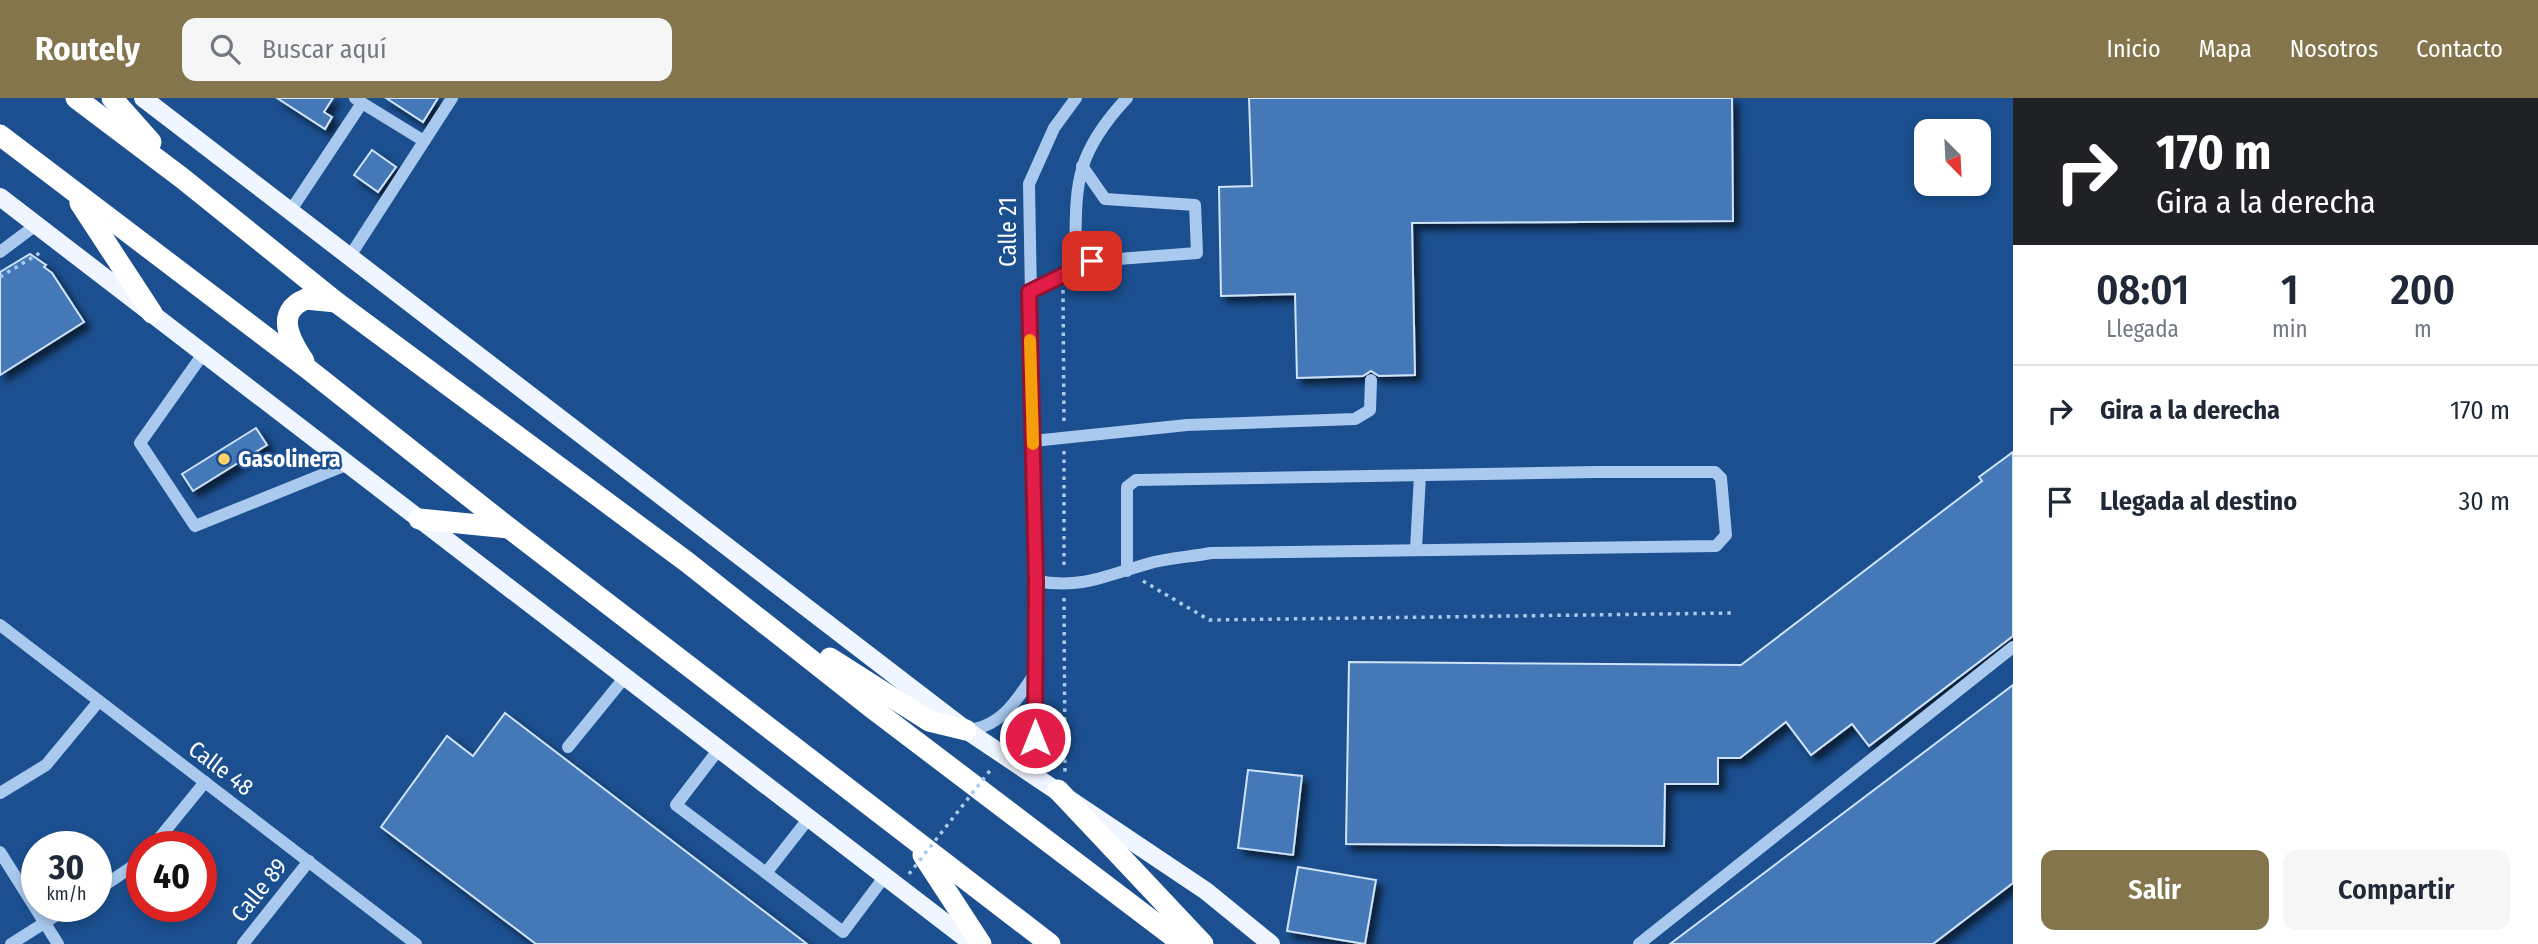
<!DOCTYPE html>
<html lang="es">
<meta charset="utf-8">
<style>
:root{--surface:#fff;--page:#f6f6f7;--text:#1f2937;--muted:#747a83;--line:#e0e1e3;--accent:#84754c}
body{margin:0;font-family:"Fira Sans Condensed",sans-serif;background:var(--page);color:var(--text);height:100vh;display:flex;flex-direction:column;font-size:26px;white-space:nowrap}
*{box-sizing:border-box;margin:0}
p{font-size:23px;color:var(--muted)}
.icon{flex:none;width:38px;height:38px;fill:none;stroke:currentColor;stroke-width:2;stroke-linecap:round;stroke-linejoin:round}
.map{position:relative;flex:1;overflow:hidden}
.panel{display:flex;flex-direction:column;background:var(--surface);width:525px}
.panel>*{flex:none}
.banner{background:#202124;color:#fff;overflow:hidden}
.needle{width:46px;rotate:156deg}
.fabs{position:absolute;left:1914px;top:21px;display:grid;gap:14px}
.fabs a{display:grid;place-items:center;width:77px;height:77px;border-radius:14px;background:var(--surface);box-shadow:0 4px 10px #0003;font-size:35px}
.speed{position:absolute;left:21px;top:733px;display:flex;gap:14px;font-size:35px;font-weight:700;text-align:center}
.speed>*{display:grid;place-content:center;width:91px;height:91px;border-radius:50%;background:var(--surface);box-shadow:0 4px 10px #0003;line-height:1}
.speed small{font-size:18px;font-weight:400}
.speed .limit{border:10px solid #d22;background:#fff;color:#111}
.pin{position:absolute;display:grid;place-items:center;width:60px;height:60px;color:#fff;margin:-30px;border-radius:14px;box-shadow:0 4px 10px #0006}
.me{position:absolute;width:77px;margin:-38px;rotate:0deg;stroke-linejoin:round;filter:drop-shadow(0 0 5px #0008)}
.turn{display:flex;align-items:center;gap:24px;height:147px;padding:0 28px;font-size:32px}
.turn .icon{width:91px;height:91px;stroke-width:2.5}
.turn b{display:block;font-size:49px;line-height:60px}
.eta{display:flex;justify-content:space-evenly;align-items:center;height:119px;text-align:center}
.eta b{font-size:42px;font-weight:600;line-height:49px}
.button{display:flex;gap:14px;margin-top:auto;padding:14px 28px}
.button a{flex:1;height:80px;border-radius:14px;background:var(--accent);color:#fff;font-size:28px;font-weight:600;line-height:80px;text-align:center}
.button a+a{background:var(--page);color:var(--text)}
ul{padding:0;list-style:none}
li{display:flex;align-items:center;gap:21px;height:91px;padding:0 28px;border-top:2px solid var(--line)}
li div{flex:1}
li b{display:block;font-size:26px}
li em{font-style:normal}
header{display:flex;align-items:center;gap:42px;box-sizing:border-box;height:98px;padding:0 35px;background:var(--accent);color:#fff}
header strong{font-size:33px}
nav{display:flex;gap:38px;margin-inline-start:auto;font-size:24px}
.search{width:490px;height:63px;background:var(--page);display:flex;align-items:center;gap:18px;box-sizing:border-box;padding:0 24px;border-radius:14px;color:var(--muted);font-size:26px}
main{display:flex;flex:1;min-height:0}
.map>svg:first-child{display:block}
</style>
<header>
<strong>Routely</strong>
<div class="search"><svg class="icon" aria-label="search" viewBox="0 0 24 24"><circle cx="10" cy="10" r="6"/><path d="M15 15l6 6"/></svg>Buscar aquí</div>
<nav><a>Inicio</a><a>Mapa</a><a>Nosotros</a><a>Contacto</a></nav>
</header>
<main>
<div class="map">
<svg width="2013" height="846" viewBox="0 0 2013 846">
<defs>
<filter id="shadow"><feDropShadow dx="6" dy="6" stdDeviation="3.5" flood-color="#0009"/></filter>
</defs>
<rect width="100%" height="100%" fill="#1b4f8f"/>
<g fill="#4478b7" stroke="#cfe3fa" stroke-width="2" filter="url(#shadow)">
<path d="M277,0H333L324,14L332,19L325,31Z"/>
<path d="M386,0H438L423,24Z"/>
<path d="M1249,0H1732L1733,123L1412,125L1415,277L1379,278L1371,273L1363,278L1297,280L1295,196L1221,198L1219,89L1252,88Z"/>
<path d="M372,52L396,69L378,94L354,77Z"/>
<path d="M30,156L46,167L44,169L52,175L84,224L0,277V174Z"/>
<path d="M256,330L267,347L193,393L182,376Z"/>
<path d="M2013,354V538L1869,648L1852,626L1811,657L1786,624L1740,660H1718V686H1665L1664,748L1346,746L1349,564L1741,567L1982,383L1979,379Z"/>
<path d="M2013,587V785L1933,846H1670Z"/>
<path d="M505,615L807,846H536L381,729L447,638L473,658Z"/>
<path d="M1248,672L1302,678L1293,757L1238,750Z"/>
<path d="M1298,769L1376,782L1365,846L1287,833Z"/>
</g>
<g fill="none" stroke-linecap="round" stroke-linejoin="round">
<g stroke="#a9c9ee" stroke-width="3.5" stroke-dasharray="3.5 5" stroke-linecap="butt">
<path d="M0,179L43,153"/>
<path d="M1063,192L1064,328"/>
<path d="M1064,353V471"/>
<path d="M1143,483L1209,522L1735,515"/>
<path d="M1064,500L1065,678"/>
</g>
<g stroke="#a9c9ee" stroke-width="12">
<path d="M362,5L424,43"/>
<path d="M291,112L362,5L355,0"/>
<path d="M0,154L36,127"/>
<path d="M350,158L452,0"/>
<path d="M1075,172C1077,92 1069,62 1127,0"/>
<path d="M1029,194L1092,163L1197,155L1195,107L1105,101L1082,68"/>
<path d="M203,256L140,345L195,428L346,367"/>
<path d="M1033,343L1187,327L1355,321L1370,312L1371,282"/>
<path d="M1416,451L1420,377"/>
<path d="M1036,483C1083,491 1104,478 1147,466C1167,460 1190,459 1211,455L1716,448L1726,437L1721,380L1715,374H1596L1136,382L1127,389V473"/>
<path d="M0,527L416,846"/>
<path d="M966,632C1001,630 1018,601 1035,575"/>
<path d="M568,649L625,579"/>
<path d="M719,651L676,707L766,775"/>
<path d="M1043,684L1035,664L1036,483L1029,86L1054,30L1076,0"/>
<path d="M0,695L46,667L99,603"/>
<path d="M809,720L766,775L843,834L885,778"/>
<path d="M152,749L205,684"/>
<path d="M0,754L58,846"/>
<path d="M96,793L142,762"/>
<path d="M11,846L71,808"/>
<path d="M243,846L309,763"/>
<path d="M1639,846L2013,549"/>
</g>
<g stroke="#f0f6ff" stroke-width="18">
<path d="M143,0L966,632L1206,793L1271,846"/>
<path d="M0,99L973,846"/>
</g>
<g stroke="#fff" stroke-width="21">
<path d="M76,0L182,80L336,204L687,464L872,610L1183,846"/>
<path d="M112,0L151,44"/>
<path d="M0,37L308,271L509,430L1050,846"/>
<path d="M80,105L152,215"/>
<path d="M304,263C290,242 274,214 306,201L336,204"/>
<path d="M419,421L509,430"/>
<path d="M830,560L929,623L966,632"/>
<path d="M1058,692L1203,846"/>
<path d="M923,757L981,846"/>
</g>
<path stroke="#a9c9ee" stroke-width="3.5" stroke-dasharray="3.5 5" stroke-linecap="butt" d="M909,776L992,670"/>
</g>
<g fill="none" stroke-linecap="round" stroke-linejoin="round">
<g stroke="#92132f" stroke-width="18">
<path id="route" d="M1035,640L1036,483L1029,194L1092,163"/>
</g>
<use href="#route" stroke="#e11d48" stroke-width="12"/>
<path stroke="#f59e0b" stroke-width="12" d="M1030,242L1033,346"/>
</g>
<circle fill="#ffd166" stroke="#1b4f8f" stroke-width="2.5" cx="224" cy="361" r="7"/>
<g text-anchor="middle" stroke-width="5" stroke-linejoin="round" paint-order="stroke">
<g font-size="23" fill="#fff" stroke="#1b4f8f">
<text transform="translate(1008 134) rotate(-90)" y="8">Calle 21</text>
<text transform="translate(221 670) rotate(37)" y="8">Calle 48</text>
<text transform="translate(259 792) rotate(-51)" y="8">Calle 89</text>
</g>
<g font-size="23" font-weight="bold" fill="#fff" stroke="#1b4f8f" text-anchor="start">
<text x="238" y="369">Gasolinera</text>
</g>
</g>
</svg>
<div class="fabs">
<a><svg class="needle" viewBox="-14 -14 28 28"><path d="M0-13l5 13h-10z" fill="#e53935"/><path d="M0 13l5-13h-10z" fill="#747a83"/></svg></a>
</div>
<div class="speed"><div>30<small>km/h</small></div><div class="limit">40</div></div>
<div class="pin" style="left:1092px;top:163px;background:#d93025"><svg class="icon" aria-label="arrive" viewBox="0 0 24 24"><path d="M6 21V4h12l-3 4 3 4H6"/></svg></div>
<svg class="me" style="left:1035px;top:640px" viewBox="-20 -20 40 40"><circle r="17" fill="#e11d48" stroke="#fff" stroke-width="3"/><path d="M0-11L8 9 0 5-8 9z" fill="#fff"/></svg>
</div>
<section class="panel">
<div class="banner">
<div class="turn"><svg class="icon" aria-label="right" viewBox="0 0 24 24"><path d="M7 20v-9h11M14 6l5 5-5 5"/></svg><div><b>170 m</b>Gira a la derecha</div></div>
</div>
<div class="eta">
<div><b>08:01</b><p>Llegada</p></div>
<div><b>1</b><p>min</p></div>
<div><b>200</b><p>m</p></div>
</div>
<ul>
<li><svg class="icon" aria-label="right" viewBox="0 0 24 24"><path d="M7 20v-9h11M14 6l5 5-5 5"/></svg><div><b>Gira a la derecha</b></div><em>170 m</em></li>
<li><svg class="icon" aria-label="arrive" viewBox="0 0 24 24"><path d="M6 21V4h12l-3 4 3 4H6"/></svg><div><b>Llegada al destino</b></div><em>30 m</em></li>
</ul>
<div class="button"><a>Salir</a><a>Compartir</a></div>
</section>
</main>
